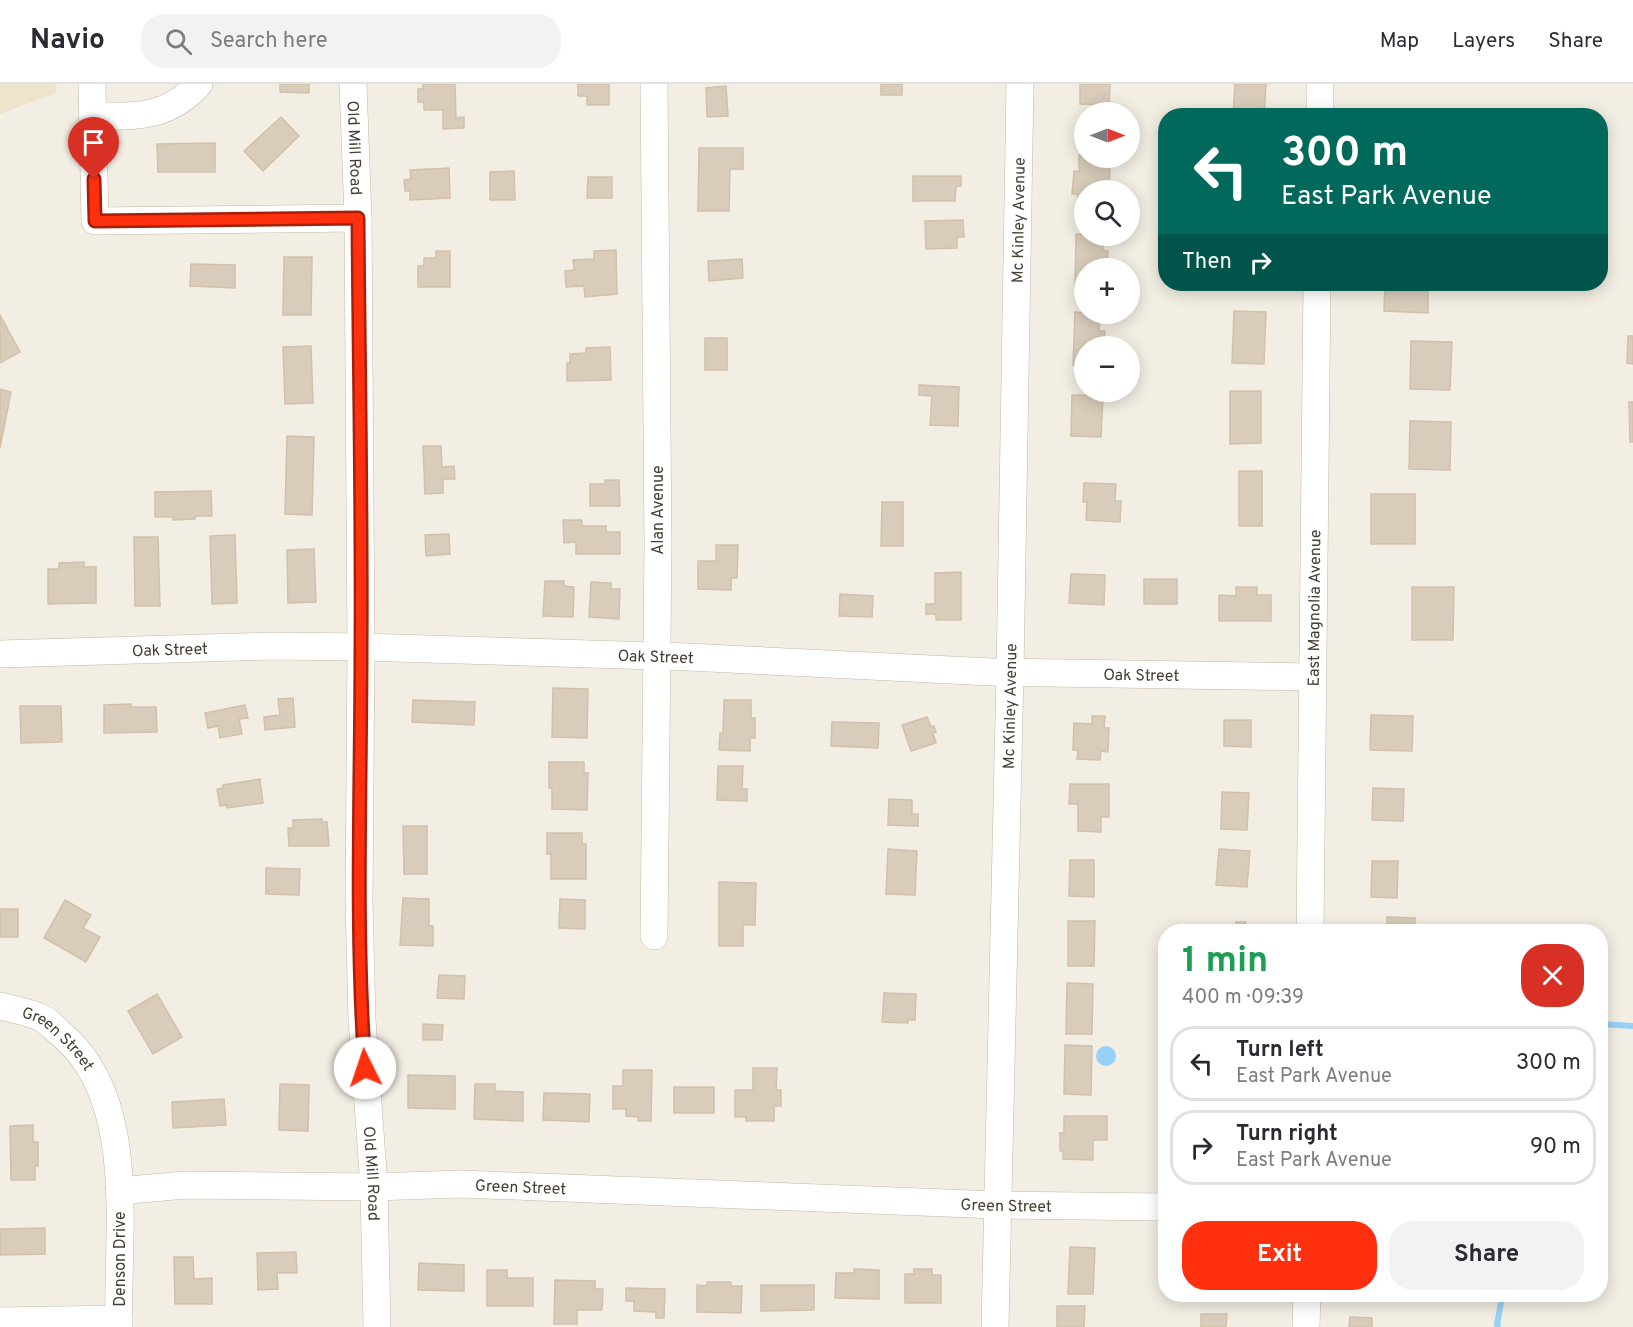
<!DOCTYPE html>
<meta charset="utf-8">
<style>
:root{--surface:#fff;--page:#f2f2f3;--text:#2b2b33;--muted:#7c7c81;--line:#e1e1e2;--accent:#ff300e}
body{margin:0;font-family:Overpass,sans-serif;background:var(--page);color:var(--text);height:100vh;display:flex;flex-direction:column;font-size:22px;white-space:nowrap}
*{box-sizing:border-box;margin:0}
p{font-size:20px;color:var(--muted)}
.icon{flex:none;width:33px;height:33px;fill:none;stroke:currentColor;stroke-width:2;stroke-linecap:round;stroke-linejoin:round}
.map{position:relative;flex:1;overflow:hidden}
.panel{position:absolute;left:1158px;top:840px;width:450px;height:378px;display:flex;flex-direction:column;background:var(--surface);border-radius:24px;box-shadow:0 3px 15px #0003}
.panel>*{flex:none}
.top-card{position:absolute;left:1158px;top:24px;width:450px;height:183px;border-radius:24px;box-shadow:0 3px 15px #0003;background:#00695c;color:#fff;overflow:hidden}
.needle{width:39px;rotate:90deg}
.tools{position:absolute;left:1074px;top:18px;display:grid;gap:12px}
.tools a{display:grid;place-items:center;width:66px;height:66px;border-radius:50%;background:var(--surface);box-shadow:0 3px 15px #0003;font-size:30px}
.pin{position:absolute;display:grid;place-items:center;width:51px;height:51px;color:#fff;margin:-62px -26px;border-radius:50% 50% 50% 0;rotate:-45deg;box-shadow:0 0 6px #0007}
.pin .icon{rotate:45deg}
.me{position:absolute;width:66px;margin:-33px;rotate:356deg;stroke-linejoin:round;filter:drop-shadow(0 0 4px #0008)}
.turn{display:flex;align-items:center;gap:21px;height:126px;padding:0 24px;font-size:27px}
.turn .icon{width:78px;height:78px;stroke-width:2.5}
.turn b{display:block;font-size:42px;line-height:51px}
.then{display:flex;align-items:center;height:57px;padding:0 24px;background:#0003;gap:12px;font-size:22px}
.round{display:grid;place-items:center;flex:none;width:63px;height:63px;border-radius:24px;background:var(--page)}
.head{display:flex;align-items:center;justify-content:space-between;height:102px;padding:0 24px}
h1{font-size:36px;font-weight:700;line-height:45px;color:#1e9e55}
.action{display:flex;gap:12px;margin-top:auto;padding:12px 24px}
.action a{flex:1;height:69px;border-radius:24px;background:var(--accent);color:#fff;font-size:24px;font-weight:700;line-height:69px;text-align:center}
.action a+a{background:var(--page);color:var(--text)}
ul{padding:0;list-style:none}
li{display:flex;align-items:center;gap:18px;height:75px;margin:0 12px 9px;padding:0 12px;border:3px solid var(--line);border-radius:24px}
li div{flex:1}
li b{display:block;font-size:22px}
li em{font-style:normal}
header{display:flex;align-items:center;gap:36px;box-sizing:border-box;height:84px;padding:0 30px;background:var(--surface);border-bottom:2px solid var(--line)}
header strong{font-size:28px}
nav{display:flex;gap:33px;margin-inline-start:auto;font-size:21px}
.search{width:420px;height:54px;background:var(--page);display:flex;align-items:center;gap:15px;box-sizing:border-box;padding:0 21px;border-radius:24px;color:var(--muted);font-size:22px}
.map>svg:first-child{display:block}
</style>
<header>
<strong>Navio</strong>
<div class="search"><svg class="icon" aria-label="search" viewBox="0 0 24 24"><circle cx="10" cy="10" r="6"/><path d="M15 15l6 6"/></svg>Search here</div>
<nav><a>Map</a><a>Layers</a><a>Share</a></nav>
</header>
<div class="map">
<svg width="1633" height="1243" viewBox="0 0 1633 1243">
<rect width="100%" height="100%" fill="#f3eee3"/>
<path fill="#eee4cb" d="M0,0H56V9L0,30Z"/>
<circle fill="#98d1f7" cx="1106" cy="972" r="10"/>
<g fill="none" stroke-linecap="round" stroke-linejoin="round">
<g stroke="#98d1f7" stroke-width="6">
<path d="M1600,940L1633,942"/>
<path d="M1498,1243L1497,1240L1502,1214L1501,1210"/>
</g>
</g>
<g fill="#d9ccba" stroke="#d1c1aa" stroke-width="1.5">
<path d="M280,0H309V9L280,8Z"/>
<path d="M423,0H455L456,34L464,33V44L443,45V26H424V18H418V5H423Z"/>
<path d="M578,0H609V21H587V12H578Z"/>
<rect x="881" y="0" width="21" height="11"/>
<path d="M1080,0H1110L1109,21L1080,20Z"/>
<path d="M1235,0H1266L1264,32L1233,31Z"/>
<path d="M726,2L728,32L707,33L706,4Z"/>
<path d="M281,33L299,52L263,87L244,67Z"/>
<path d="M215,59V88H158L157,60Z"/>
<path d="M699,64H743V85H730L729,127H698Z"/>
<path d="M1079,71H1084V74H1102L1101,80H1110L1109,106H1084V123H1077L1078,110H1072L1074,87L1079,88Z"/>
<path d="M449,84L450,114L410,116V107H405L404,96L411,95L410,86Z"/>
<path d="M514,87L515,116H490V88Z"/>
<path d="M913,92H961V102H956L955,117H913Z"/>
<path d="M588,93H612V114H587Z"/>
<path d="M963,136L964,153H957V164L926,165L925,137Z"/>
<path d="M1076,150L1103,152V166L1108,167L1107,184H1084V205L1075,204Z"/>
<path d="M616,166L617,210L585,213L584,202L566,203L565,187L574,186L573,176L594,175V167Z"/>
<path d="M436,167H450V203H418V182H424V174H436Z"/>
<path d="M284,173H312L311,231H283Z"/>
<path d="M742,175L743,194L709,197L708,177Z"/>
<path d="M191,180L235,181V204L190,202Z"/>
<path d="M1233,200H1265V206L1233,205Z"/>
<path d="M1385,200H1428V229L1384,227Z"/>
<path d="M1234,227L1266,228L1264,280L1232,279Z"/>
<path d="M1075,228L1100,230L1099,247H1105L1104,262H1084V281H1073Z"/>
<path d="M0,231L20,268L0,279Z"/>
<path d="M1628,252H1633V280L1627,279Z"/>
<rect x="705" y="254" width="22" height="32"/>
<path d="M1411,257L1452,258L1450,306L1410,305Z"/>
<path d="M311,262L313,319L285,320L283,263Z"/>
<path d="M610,263L611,296L567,297V279H570V270L586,269V264Z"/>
<path d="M919,301L959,303L958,342L930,341L932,312L919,311Z"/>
<path d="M0,305L11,308L0,364Z"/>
<path d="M1230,307H1261V359L1230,360Z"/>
<path d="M1072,311L1103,312L1101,353L1071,352Z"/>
<path d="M1629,318H1633V358H1630Z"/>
<path d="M1410,337L1451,338L1450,386L1409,385Z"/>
<path d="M287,352L314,353L312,431L285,430Z"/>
<path d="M423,362H441L442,383L454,382L455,395H443V409L425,410Z"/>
<rect x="1239" y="387" width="23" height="55"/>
<path d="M605,396H619L620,422H590V400H605Z"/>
<path d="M1084,399L1116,400L1115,417H1121L1120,438L1086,436L1087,418H1083Z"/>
<path d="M211,407L212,432H195V435L173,436V433H155V408Z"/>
<rect x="1371" y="410" width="44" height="50"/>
<path d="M882,418H903V462H881Z"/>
<path d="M563,436H582V442H606V448H620V470H576V458L564,459Z"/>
<path d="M449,450L450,470L426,472L425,451Z"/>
<path d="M235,451L237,519L212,520L210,452Z"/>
<path d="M134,453H158L160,522H135Z"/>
<path d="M716,461H738L737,494H731V506L698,505V477H716Z"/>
<path d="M314,465L316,518L288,519L287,466Z"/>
<path d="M84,478V483H96V519L48,520V485H59V479Z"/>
<path d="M961,488V536H936V530H926V520H935V489Z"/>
<path d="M1071,490L1105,491L1104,521L1069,519Z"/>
<rect x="1144" y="495" width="33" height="25"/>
<path d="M545,497H564V502L574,503L573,533L543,532Z"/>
<path d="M591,498L611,499V505H620L619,535L589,533Z"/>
<path d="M1236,503H1257V511H1271V537H1219V511L1236,512Z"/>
<path d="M1412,503H1454L1453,556H1412Z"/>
<path d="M840,510L873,512L872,533L839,532Z"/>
<path d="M553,604L588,605L587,654L552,653Z"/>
<path d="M293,614L295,643L265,646L264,633L280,631L278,615Z"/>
<path d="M413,616L475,618L474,641L412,638Z"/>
<path d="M724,616H751V634H755V654H750V667L719,666L720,649H723Z"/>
<path d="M131,620V623H156L157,648L104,649V621Z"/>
<path d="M245,621L248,634L239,635L242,650L220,654L218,642L208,644L205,629Z"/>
<path d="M20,622H61L62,658L21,659Z"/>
<path d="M1371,631L1413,632L1412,667L1370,666Z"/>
<path d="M1092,632H1105L1104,644H1109L1108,668L1101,667L1100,676L1077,675L1078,666H1073L1074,639L1092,640Z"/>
<path d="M927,633L931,643L934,642L936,648L933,649L936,659L911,667L902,641Z"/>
<path d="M1224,636H1251V663L1224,662Z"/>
<path d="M832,638L879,639L878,664L831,662Z"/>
<path d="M549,678H584V689H588L587,726L552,725V704H549Z"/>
<path d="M718,682H743L742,705H747V717L717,716Z"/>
<path d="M260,695L263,719L227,724V721L220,722L217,705L223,704V701Z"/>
<path d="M1070,700H1109V733H1101V748L1078,747V720H1069Z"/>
<path d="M1373,704L1404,705L1403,737L1372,736Z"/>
<path d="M1222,708L1249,709L1247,746L1221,745Z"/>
<path d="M889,715L912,716V730H918V742L888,741Z"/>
<path d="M322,735V738H327L329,762H289L288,744H293V736Z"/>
<path d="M403,742H427V790H404Z"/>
<path d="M547,749H582V760H586V795H551V770H547Z"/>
<path d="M888,765L917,767L915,811L886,810Z"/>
<path d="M1219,765L1250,767L1247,803L1216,801Z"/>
<path d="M1070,776H1094V813L1069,812Z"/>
<path d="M1372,777H1398L1397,814L1371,813Z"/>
<path d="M266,784L300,785L299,811L266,810Z"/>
<path d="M719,798L756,799L755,841H743V862H719Z"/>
<path d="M403,814L429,815V842H433V862L400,861Z"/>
<path d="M560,815L585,816V845L559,844Z"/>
<path d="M65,816L91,831L83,844L100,853L86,878L44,854Z"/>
<rect x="0" y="825" width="18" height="28"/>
<path d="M1387,833L1415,834L1414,848H1387Z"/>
<path d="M1068,837H1095L1094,882H1068Z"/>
<rect x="1236" y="838" width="10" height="10"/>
<path d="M439,891L465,892L464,915L437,914Z"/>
<path d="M1067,899L1093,900L1092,950H1066Z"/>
<path d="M884,909L916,910L915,936H908V939L882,938Z"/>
<path d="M157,910L182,953L153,970L128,927Z"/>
<path d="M423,940L443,941L442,956H423Z"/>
<path d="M1065,961L1092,962L1091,1011L1064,1010Z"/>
<path d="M753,984H777L776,1006H781V1022H774V1037H746V1033H735V1006H753Z"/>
<path d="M623,986H652L651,1037H638V1033L626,1032V1025H613V1002H623Z"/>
<path d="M408,991L455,992V1025L408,1024Z"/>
<path d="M280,1000L309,1001L308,1047L279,1046Z"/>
<path d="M475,1000H495V1007L523,1008V1037L474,1035Z"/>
<rect x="674" y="1003" width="40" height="26"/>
<path d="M544,1009L590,1010L589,1038L543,1036Z"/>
<path d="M224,1015L226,1041L173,1044L172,1018Z"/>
<path d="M1064,1032H1107V1056H1093V1076L1063,1075V1067H1060V1049H1064Z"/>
<path d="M33,1041V1058H38V1082H35V1096H11L10,1042Z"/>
<path d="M45,1144V1170L0,1171V1145Z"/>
<path d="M1070,1163L1095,1164L1093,1210H1068Z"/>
<path d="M296,1168L297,1189H277L278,1205L258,1206L257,1169Z"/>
<path d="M174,1173H193L194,1195L212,1194V1220H175Z"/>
<path d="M419,1179L464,1181V1207L418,1206Z"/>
<path d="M854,1185L879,1186V1215L835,1214L836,1189H854Z"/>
<path d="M914,1185H932V1191H941V1219H905V1190H914Z"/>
<path d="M487,1186H507V1194H533V1222H487Z"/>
<path d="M555,1196L595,1197V1205H603L602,1226H577V1240H554Z"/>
<path d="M707,1198H731V1202H742L741,1229L697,1228V1201L707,1202Z"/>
<path d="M761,1201H814V1226L761,1227Z"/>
<path d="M626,1204L665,1205L664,1234H656V1228L634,1227V1217H626Z"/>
<path d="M1057,1222H1085L1084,1243H1057Z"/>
<path d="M1201,1230H1227L1226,1243H1201Z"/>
<path d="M1350,1233L1372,1234V1243H1349Z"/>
</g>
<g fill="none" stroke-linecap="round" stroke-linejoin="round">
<g stroke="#c2b9a7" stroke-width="28">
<g id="minor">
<path d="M92,0L95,137L358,134"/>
<path id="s1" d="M353,0L358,134L361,563L359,818L362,936L374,1103L377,1243"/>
<path d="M93,32C136,32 167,35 199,0"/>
<path d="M1320,32V0"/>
<path id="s2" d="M0,570L275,562L361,563L688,573L992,588L1312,593"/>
<path id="s3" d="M1310,848L1317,200"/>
<path d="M654,852L658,461L654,0"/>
<path id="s4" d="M0,922C13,925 28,928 40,933C48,936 55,945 61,950C140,1015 116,1152 119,1243"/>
<path id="s5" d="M119,1107L185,1101L374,1103L461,1100L997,1121L1166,1123"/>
<path d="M0,1237L119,1235"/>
<path id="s6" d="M995,1243L1010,589L1020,0"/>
<path d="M1306,1243L1307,1210"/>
</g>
</g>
<use href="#minor" stroke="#fff" stroke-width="27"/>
</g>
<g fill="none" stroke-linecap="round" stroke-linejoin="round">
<g stroke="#a61f09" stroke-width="15">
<path id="route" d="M94,95L95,137L358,134C359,278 362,422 361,566C361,705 355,845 365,984"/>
</g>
<use href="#route" stroke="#ff300e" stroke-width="10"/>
</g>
<g text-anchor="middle" stroke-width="5" stroke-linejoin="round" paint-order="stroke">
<g font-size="16" fill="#453e32" stroke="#fff">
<text dy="6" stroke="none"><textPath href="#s1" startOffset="64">Old Mill Road</textPath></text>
<text dy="6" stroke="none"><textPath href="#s6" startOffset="1107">Mc Kinley Avenue</textPath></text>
<text transform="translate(657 426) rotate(-90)" y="6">Alan Avenue</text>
<text dy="6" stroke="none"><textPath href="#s3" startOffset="324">East Magnolia Avenue</textPath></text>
<text dy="6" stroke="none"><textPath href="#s2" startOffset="170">Oak Street</textPath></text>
<text dy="6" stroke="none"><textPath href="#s2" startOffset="656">Oak Street</textPath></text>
<text dy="6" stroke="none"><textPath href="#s2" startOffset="1142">Oak Street</textPath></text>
<text dy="6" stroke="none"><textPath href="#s6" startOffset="621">Mc Kinley Avenue</textPath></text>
<text dy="6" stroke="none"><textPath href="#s4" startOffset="69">Green Street</textPath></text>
<text dy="6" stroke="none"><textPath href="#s1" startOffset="1090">Old Mill Road</textPath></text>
<text dy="6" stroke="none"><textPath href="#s5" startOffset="402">Green Street</textPath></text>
<text dy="6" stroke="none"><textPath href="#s5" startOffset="888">Green Street</textPath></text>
<text transform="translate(119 1175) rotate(-90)" y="6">Denson Drive</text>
</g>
</g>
</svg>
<div class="tools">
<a><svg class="needle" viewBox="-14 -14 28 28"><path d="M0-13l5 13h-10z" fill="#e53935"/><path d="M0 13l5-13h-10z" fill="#7c7c81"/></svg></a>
<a><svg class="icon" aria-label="search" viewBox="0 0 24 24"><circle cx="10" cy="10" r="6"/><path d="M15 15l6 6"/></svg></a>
<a>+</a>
<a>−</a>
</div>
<div class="pin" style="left:94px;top:95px;background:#d93025"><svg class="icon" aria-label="arrive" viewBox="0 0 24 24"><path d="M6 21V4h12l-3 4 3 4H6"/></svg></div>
<svg class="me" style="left:365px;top:984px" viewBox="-20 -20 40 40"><circle r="19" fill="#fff"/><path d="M0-13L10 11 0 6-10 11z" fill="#ff300e"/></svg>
<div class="top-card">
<div class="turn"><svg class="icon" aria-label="left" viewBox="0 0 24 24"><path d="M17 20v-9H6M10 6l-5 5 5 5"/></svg><div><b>300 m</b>East Park Avenue</div></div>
<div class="then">Then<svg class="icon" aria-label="right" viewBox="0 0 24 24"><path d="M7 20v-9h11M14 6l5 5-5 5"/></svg></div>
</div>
<section class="panel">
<div class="head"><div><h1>1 min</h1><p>400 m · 09:39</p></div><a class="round" style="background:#d93025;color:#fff"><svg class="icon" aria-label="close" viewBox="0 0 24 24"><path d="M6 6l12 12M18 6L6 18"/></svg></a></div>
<ul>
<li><svg class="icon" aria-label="left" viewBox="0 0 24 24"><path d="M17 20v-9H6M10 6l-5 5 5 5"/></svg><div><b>Turn left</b><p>East Park Avenue</p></div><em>300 m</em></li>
<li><svg class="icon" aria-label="right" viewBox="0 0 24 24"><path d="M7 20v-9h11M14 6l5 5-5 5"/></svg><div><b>Turn right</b><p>East Park Avenue</p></div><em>90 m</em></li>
</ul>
<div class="action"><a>Exit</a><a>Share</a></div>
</section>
</div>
